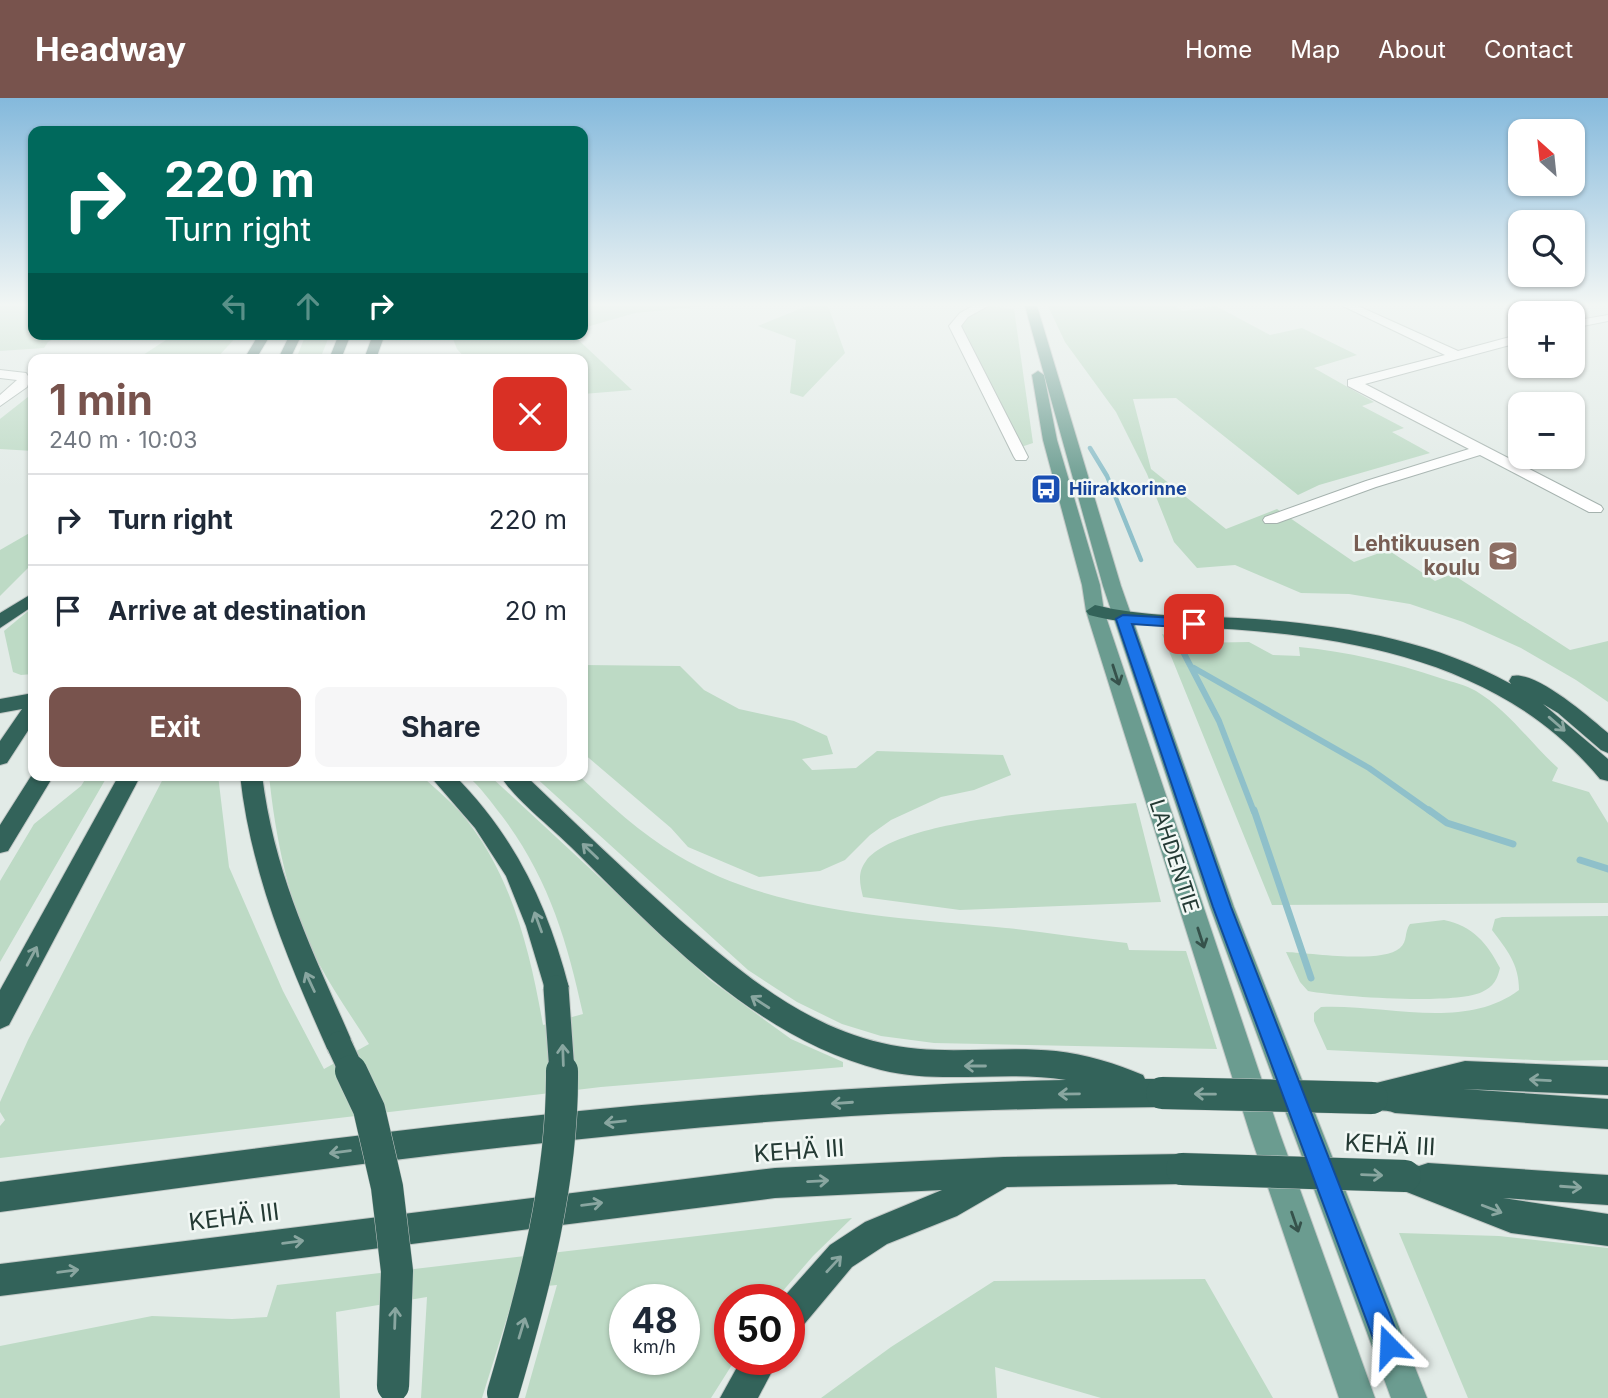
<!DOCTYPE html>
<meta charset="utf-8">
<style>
:root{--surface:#fff;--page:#f6f6f7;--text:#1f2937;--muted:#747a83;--line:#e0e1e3;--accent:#78534d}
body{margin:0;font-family:Inter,sans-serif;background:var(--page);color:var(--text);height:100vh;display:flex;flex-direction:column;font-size:26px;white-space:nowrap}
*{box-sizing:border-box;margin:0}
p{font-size:23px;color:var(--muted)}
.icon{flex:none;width:38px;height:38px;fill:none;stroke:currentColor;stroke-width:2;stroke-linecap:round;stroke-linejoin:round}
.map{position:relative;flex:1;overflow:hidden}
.details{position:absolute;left:28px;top:256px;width:560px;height:427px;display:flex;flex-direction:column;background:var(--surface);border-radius:14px;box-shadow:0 2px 5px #0004}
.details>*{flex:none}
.top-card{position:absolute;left:28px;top:28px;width:560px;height:214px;border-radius:14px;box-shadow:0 2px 5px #0004;background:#00695c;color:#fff;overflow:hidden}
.needle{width:46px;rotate:333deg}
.controls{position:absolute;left:1508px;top:21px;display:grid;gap:14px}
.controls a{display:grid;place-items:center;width:77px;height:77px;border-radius:14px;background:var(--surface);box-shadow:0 2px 5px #0004;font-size:35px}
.speed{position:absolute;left:609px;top:1186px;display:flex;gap:14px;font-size:35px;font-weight:700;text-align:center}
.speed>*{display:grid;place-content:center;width:91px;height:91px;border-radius:50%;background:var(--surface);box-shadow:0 2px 5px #0004;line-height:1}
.speed small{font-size:18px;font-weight:400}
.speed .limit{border:10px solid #d22;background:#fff;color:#111}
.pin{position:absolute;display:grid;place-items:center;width:60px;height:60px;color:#fff;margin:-30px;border-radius:14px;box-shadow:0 4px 10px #0006}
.me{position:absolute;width:77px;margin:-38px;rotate:339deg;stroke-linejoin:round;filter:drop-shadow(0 0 5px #0008)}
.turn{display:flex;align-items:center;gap:24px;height:147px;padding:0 21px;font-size:32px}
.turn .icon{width:91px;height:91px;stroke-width:2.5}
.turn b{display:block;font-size:49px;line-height:60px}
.lanes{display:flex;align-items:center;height:66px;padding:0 21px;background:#0003;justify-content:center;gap:35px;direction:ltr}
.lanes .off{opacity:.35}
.round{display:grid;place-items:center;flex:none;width:74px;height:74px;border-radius:14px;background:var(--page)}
.overview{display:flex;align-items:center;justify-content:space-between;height:119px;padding:0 21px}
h1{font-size:42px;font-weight:700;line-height:52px;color:var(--accent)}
.button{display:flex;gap:14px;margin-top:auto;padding:14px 21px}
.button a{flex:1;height:80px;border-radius:14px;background:var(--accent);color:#fff;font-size:28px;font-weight:700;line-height:80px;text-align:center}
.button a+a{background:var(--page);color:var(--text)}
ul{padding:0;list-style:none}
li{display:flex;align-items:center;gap:21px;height:91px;padding:0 21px;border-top:2px solid var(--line)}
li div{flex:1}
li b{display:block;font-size:26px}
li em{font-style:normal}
header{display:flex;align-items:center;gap:42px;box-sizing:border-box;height:98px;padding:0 35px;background:var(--accent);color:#fff}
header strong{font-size:33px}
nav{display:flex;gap:38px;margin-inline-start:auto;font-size:24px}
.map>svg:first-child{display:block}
</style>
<header>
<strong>Headway</strong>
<nav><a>Home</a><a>Map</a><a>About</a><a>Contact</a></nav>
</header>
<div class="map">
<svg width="1608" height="1300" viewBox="0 0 1608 1300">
<rect width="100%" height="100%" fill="#e2ebe7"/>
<g fill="#bddac5" fill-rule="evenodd">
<path d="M0,208H33V236H63L48,244L44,250L0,253Z"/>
<path d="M583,208H705L635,215L583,230Z"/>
<path d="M807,208H828L845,255L803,299L790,295L796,242L758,228Z"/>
<path d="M988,208L1014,211L1033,345L1021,349L960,228L964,220Z"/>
<path d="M1048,208H1174L1183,213L1216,208L1270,237L1302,230L1357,257L1314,270L1374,304L1362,308L1404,330L1392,334L1430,355L1319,387L1298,397L1176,300L1133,301L1151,371L1226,431L1277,411L1354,464L1388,452L1435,483L1452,476L1570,552L1608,543V604L1576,582L1521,550L1463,524L1410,506L1349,496L1301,495L1235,467L1197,470L1174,444L1147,376L1116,314L1065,244Z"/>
<path d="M185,236H239L216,261H137L169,240Z"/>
<path d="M306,236H330L320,261H296Z"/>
<path d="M451,236H572L632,292L583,296V261H466L457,251Z"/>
<path d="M33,295V353L0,351V321Z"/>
<path d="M33,433V465L0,498V452Z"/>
<path d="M33,509V576L21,577L13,574L4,533Z"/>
<path d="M1162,536L1190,545L1249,544L1273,557L1300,558L1299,549C1349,554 1392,564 1440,580C1452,584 1466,587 1476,593C1509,613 1530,645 1558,670L1552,683L1589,694L1608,725V805L1272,807Z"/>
<path d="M583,567L680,568L704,592L739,611L794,623L827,638L833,656L802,661L812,672L856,670L877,653L1003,657L1011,677L974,692L941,699L891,722L870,737L845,762L820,773L759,779L688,749L671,730L583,655Z"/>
<path d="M88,677H108L0,864V783L34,726L81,688Z"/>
<path d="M165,677H218L229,769L283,893L324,971L369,946C352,919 333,892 318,864C289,810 275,737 269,677H419L425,681C437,692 450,703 460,714C511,773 530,853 543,927L583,916C567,842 548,779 502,718C491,704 480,688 466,677H489L710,882L791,941L843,964V969L601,989L0,1060V1028L5,1022L0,1014V1004L28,942Z"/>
<path d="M533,677H578C609,706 640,735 677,757C775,816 896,819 1006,830C1046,834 1086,841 1127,845L1129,852L1186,853L1217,951L934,945L881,938L842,926L797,904L748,872Z"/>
<path d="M1136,705L1161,804L960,812L863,799C860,786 857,775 866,763C898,719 1080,711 1136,705Z"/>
<path d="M1608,818V962L1554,963L1327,952L1314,923V915L1321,909C1385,906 1465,933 1519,892C1519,866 1507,852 1492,832L1495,821L1502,819Z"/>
<path d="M1444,822C1473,828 1487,845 1500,870C1497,882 1494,888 1482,894C1455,907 1340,899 1308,893L1300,884L1286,854C1312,855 1381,866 1400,850C1408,843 1404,834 1410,826Z"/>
<path d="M852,1120L813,1158L775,1202H730V1262H735L711,1300H525L557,1187L516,1191L482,1300H421L427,1199L336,1214L340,1300H0V1248L152,1218L232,1221L267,1219L277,1187ZM625,1202H684V1262H625Z"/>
<path d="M1399,1135L1499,1138L1608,1150V1300H1468Z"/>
<path d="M1205,1181L1273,1300H1101L995,1269L997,1300H821L891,1249L994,1183Z"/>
</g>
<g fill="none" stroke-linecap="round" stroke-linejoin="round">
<path stroke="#8fc0ca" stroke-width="4.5" d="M1090,350L1107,378L1141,462"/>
<g stroke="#8fc0ca" stroke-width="6">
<path d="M1178,544L1219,623L1254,714"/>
<path d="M1194,570L1369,670L1431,714"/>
</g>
<g stroke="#8fc0ca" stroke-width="7">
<path d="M1254,712L1311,880"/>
<path d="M1429,712L1447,725L1513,746"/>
<path d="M1580,762L1608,771"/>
</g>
<g stroke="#a5b2ae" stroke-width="2">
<g id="minor">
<path d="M973,208H988L968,219L961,228L1028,359L1026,362H1016L1014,359L949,228L960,215Z"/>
<path d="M1343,208H1358L1458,253L1521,236V244L1365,286L1601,408L1603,411L1601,414H1589L1480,357L1376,389L1277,425H1265L1263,422L1265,419L1366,383L1469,351L1348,288V282L1445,257Z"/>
<path d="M1608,217V223L1573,230V223Z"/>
<path d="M0,272L26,275L30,281L27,289L0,308V297L17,282L0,280Z"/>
</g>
</g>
<g stroke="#c2c8c6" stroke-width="2">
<g id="major">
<path d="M1025,208H1037L1121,488L1234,809L1427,1300H1391L1210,809L1103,488Z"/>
<path d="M1038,273L1044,277L1057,342L1100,487L1104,513L1280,1036L1375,1300H1339L1250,1036L1086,513L1082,487L1043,342L1032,277Z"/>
</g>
</g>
<g stroke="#c2c8c6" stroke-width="2">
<g id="highway">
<path d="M259,236H271L256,261H244Z"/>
<path d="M290,236H302L290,261H278Z"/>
<path d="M339,236H351L341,261H329Z"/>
<path d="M373,236H385L376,261H364Z"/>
<path d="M33,495V508L0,530V515Z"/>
<path d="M1095,507C1143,519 1190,518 1238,520C1331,525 1430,540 1511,586L1509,583L1512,578C1536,572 1590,620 1608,635V655L1601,652L1558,615L1543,606L1608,661V683L1600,681C1511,573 1375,542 1242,532C1190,528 1140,530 1089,517L1086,513Z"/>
<path d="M33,595V625L7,665L0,667V643L22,611L0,615V601Z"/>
<path d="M33,675V677H54L8,753L0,755V727Z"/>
<path d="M119,677H141L9,927L0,931V892Z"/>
<path d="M240,677H262C275,780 313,853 353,946L349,955L339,959L329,955C289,865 251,777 240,677Z"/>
<path d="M429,677H454C515,738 548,808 569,890L565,898L556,902L547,898L526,828L506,778L475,730Z"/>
<path d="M500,677H525C576,726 627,775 680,822C740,874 803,927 882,945C939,959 998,947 1056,953C1085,956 1117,966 1143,977L1145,981H1162L1172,985L1176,995L1172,1005L1162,1009C1058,1010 955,1012 851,1018C566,1036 283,1076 0,1114V1084C354,1037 708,989 1066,982C1005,972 941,987 881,972C755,940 660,837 571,749C552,730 512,699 500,677Z"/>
<path d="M1465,963L1608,969V997L1463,991L1608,1001V1031L1395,1015C1383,1010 1374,1015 1362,1010L1358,1000L1362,990L1372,986Z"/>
<path d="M1182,1056L1193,1060L1197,1071L1193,1082L1182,1086L1007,1089L957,1118L887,1146L852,1169L801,1230L789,1235V1202H781L830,1147L865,1124L942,1092L775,1100L0,1198V1166L775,1070L1004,1059Z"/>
<path d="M1405,1063L1419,1068L1428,1065L1608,1077V1107L1503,1100L1608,1116V1148L1511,1135L1394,1089L1390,1078L1394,1067Z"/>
<path d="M741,1262H778L758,1300H720Z"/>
</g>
</g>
<use href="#minor" fill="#fff" fill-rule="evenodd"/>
<use href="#major" fill="#6b9c90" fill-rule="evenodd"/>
<use href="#highway" fill="#33635a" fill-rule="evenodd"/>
<g stroke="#c2c8c6" stroke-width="27" stroke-linecap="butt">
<g id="highway-bridge-far1">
<path d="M556,890L562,974"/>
<path d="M339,946L352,974"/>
</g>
</g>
<g stroke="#c2c8c6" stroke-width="33" stroke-linecap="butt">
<g id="highway-bridge">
<path d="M351,973L369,1011L387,1089L397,1173L393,1288"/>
<path d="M1162,995L1372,1000"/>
<path d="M1182,1071L1405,1078"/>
<path d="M503,1295C534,1190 563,1083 562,973"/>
</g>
</g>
<use href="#highway-bridge-far1" stroke="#33635a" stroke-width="25"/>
<use href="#highway-bridge" stroke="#33635a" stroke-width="32"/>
</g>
<defs><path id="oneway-shaft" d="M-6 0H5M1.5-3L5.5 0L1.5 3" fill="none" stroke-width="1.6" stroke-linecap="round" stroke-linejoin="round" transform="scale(1.75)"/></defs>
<g stroke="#36524b">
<use href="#oneway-shaft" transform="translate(1116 577) rotate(72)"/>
<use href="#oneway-shaft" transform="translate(1201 840) rotate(72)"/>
<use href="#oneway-shaft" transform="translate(1295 1124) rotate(71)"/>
</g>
<g stroke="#89a6a0">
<use href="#oneway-shaft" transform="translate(1557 626) rotate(41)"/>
<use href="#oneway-shaft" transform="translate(590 753) rotate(-136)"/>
<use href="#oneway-shaft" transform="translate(538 824) rotate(-110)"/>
<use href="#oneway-shaft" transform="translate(32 858) rotate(-62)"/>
<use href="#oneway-shaft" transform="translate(310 884) rotate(-115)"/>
<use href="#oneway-shaft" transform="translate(760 904) rotate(-147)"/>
<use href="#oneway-shaft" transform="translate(563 957) rotate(-92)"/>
<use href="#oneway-shaft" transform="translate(975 968) rotate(-180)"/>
<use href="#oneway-shaft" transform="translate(1540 982) rotate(-177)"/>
<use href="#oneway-shaft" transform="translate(1069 996) rotate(179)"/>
<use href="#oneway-shaft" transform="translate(1205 996) rotate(-179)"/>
<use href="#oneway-shaft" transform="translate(842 1005) rotate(176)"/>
<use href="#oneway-shaft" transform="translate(615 1024) rotate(174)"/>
<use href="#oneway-shaft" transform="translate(340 1054) rotate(173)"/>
<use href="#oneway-shaft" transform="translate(1372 1077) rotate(2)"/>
<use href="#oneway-shaft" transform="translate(818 1083) rotate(-3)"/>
<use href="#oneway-shaft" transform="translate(1571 1089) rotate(4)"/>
<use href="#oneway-shaft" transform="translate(592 1106) rotate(-7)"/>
<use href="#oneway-shaft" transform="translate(1492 1111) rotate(21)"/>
<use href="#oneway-shaft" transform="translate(293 1144) rotate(-7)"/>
<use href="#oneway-shaft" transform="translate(834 1166) rotate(-47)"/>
<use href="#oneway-shaft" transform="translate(68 1173) rotate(-7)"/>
<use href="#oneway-shaft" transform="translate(395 1220) rotate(-88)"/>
<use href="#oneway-shaft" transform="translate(522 1230) rotate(-73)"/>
</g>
<linearGradient id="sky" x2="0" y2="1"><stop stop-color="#84b9dc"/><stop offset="0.53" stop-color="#f2f6f4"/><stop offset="1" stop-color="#f2f6f4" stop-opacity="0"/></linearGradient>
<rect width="1608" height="390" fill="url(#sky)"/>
<path fill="#1a73e8" stroke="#114b97" stroke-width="2" d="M1123,517L1194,521L1200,526L1194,530L1132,526L1231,809L1402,1248L1398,1257L1389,1261L1380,1257L1376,1248L1213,809L1116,521Z"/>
<defs>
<g id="bus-square" transform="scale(1.575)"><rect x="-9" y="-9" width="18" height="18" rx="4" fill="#1a4fb4" stroke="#f2f8f5"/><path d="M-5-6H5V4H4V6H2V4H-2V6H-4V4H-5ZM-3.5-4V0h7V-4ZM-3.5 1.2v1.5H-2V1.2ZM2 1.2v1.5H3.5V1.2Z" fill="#fff"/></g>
<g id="school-square" transform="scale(1.575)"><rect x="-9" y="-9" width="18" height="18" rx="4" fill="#8d6e63" stroke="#f2f8f5"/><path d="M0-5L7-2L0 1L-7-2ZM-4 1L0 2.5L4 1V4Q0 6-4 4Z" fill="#fff"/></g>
</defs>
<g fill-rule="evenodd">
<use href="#bus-square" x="1046" y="391"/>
<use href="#school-square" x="1503" y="458"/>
</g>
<g text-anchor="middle" stroke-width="5" stroke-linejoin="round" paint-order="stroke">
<g font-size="18" font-weight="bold" fill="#164399" stroke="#f2f8f5" text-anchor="start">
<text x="1069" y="397">Hiirakkorinne</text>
</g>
<g font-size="21" font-weight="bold" fill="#785e54" stroke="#f2f8f5" text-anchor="end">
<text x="1480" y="453">Lehtikuusen<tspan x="1480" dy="24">koulu</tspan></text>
</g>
<g font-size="21" fill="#243a34" stroke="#f2f8f5">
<text transform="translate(1174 758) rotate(72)" y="7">LAHDENTIE</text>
</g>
<g font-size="24" fill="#243a34" stroke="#f2f8f5">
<text transform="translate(1390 1047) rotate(3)" y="8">KEHÄ III</text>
<text transform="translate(799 1053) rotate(-4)" y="8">KEHÄ III</text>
<text transform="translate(234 1119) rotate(-7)" y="8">KEHÄ III</text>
</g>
</g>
</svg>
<div class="controls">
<a><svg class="needle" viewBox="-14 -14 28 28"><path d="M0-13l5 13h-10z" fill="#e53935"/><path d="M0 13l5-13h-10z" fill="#747a83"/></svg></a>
<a><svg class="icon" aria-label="search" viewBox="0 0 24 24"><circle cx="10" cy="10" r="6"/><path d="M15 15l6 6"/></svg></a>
<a>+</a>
<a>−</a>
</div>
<div class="speed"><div>48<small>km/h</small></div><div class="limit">50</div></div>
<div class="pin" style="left:1194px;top:526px;background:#d93025"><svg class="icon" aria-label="arrive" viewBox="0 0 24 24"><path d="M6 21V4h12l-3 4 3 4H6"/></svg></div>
<svg class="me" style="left:1389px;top:1248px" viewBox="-20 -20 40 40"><path d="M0-17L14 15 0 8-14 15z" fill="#1a73e8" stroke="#fff" stroke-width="4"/></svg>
<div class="top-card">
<div class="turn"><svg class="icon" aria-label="right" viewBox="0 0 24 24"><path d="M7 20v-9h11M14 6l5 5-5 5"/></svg><div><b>220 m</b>Turn right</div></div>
<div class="lanes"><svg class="icon off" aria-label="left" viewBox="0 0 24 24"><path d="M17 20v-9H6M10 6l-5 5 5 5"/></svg><svg class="icon off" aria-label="ahead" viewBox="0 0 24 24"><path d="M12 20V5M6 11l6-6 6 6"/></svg><svg class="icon" aria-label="right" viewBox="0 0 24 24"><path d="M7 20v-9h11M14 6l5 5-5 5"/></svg></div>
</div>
<section class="details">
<div class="overview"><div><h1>1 min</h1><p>240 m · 10:03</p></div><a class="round" style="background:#d93025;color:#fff"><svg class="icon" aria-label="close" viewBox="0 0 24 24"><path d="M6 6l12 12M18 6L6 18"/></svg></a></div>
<ul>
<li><svg class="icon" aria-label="right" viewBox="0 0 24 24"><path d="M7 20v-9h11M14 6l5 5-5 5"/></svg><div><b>Turn right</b></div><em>220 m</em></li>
<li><svg class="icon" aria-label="arrive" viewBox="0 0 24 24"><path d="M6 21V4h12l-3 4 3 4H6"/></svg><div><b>Arrive at destination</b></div><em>20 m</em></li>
</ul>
<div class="button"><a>Exit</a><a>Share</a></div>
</section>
</div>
